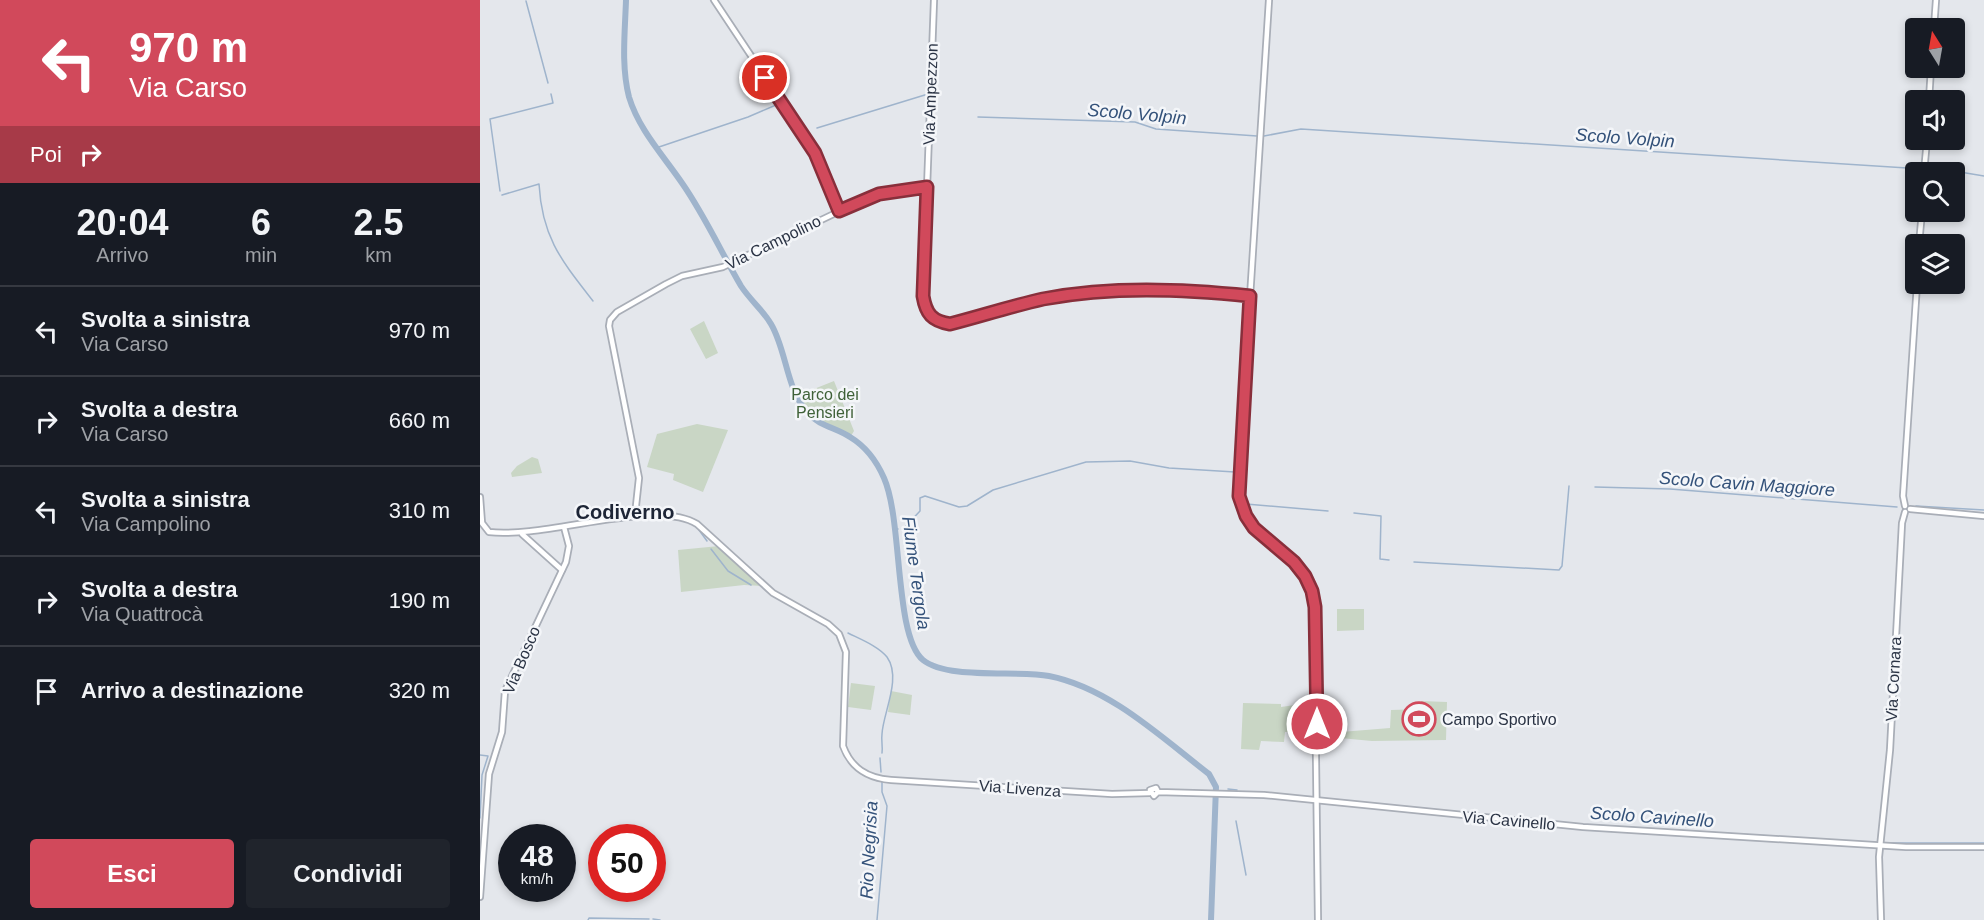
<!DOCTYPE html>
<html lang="it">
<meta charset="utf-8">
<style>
:root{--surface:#171b24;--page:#20242c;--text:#f1f3f6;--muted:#9ea1a6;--line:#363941;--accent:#d1495b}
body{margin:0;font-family:Helvetica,sans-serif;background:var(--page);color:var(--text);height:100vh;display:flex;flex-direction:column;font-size:22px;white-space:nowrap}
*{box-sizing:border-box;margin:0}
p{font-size:20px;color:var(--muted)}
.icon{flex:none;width:33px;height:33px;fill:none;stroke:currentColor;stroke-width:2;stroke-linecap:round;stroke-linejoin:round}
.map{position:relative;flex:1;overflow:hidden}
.sheet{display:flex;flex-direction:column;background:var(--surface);width:480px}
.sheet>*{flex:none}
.top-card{background:#d1495b;color:#fff;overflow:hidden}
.needle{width:39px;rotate:349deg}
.fabs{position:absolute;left:1425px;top:18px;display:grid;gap:12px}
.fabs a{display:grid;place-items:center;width:60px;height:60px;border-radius:6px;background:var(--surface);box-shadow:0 3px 9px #0003;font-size:30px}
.speed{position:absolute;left:18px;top:824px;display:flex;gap:12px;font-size:30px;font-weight:700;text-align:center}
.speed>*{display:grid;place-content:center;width:78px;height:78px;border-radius:50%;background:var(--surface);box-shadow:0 3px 9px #0003;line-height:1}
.speed small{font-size:15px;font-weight:400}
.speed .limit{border:9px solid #d22;background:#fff;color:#111}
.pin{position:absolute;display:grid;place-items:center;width:51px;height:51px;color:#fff;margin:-26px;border:3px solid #fff;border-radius:50%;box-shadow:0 2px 6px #0007}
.me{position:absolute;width:66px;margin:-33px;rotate:0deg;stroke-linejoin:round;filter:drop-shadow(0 0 4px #0008)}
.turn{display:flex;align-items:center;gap:21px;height:126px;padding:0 30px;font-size:27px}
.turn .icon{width:78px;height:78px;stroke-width:2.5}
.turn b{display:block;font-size:42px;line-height:51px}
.then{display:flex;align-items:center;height:57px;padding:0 30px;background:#0003;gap:12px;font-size:22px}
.eta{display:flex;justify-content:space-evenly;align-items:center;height:102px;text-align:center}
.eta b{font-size:36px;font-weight:800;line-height:42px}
.action{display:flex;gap:12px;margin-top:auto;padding:12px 30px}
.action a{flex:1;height:69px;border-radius:6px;background:var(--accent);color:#fff;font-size:24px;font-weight:800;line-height:69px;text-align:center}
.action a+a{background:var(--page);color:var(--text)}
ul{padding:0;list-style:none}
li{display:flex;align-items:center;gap:18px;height:90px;padding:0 30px;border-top:2px solid var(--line)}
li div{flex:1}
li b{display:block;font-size:22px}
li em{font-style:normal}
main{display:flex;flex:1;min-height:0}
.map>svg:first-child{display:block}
</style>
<main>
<section class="sheet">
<div class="top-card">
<div class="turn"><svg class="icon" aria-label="left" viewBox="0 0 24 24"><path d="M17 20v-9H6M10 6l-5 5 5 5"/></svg><div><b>970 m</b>Via Carso</div></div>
<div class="then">Poi<svg class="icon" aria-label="right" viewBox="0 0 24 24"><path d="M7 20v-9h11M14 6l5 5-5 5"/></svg></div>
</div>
<div class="eta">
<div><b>20:04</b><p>Arrivo</p></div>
<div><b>6</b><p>min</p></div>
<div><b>2.5</b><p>km</p></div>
</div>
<ul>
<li><svg class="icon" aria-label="left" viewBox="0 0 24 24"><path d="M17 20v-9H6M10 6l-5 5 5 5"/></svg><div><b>Svolta a sinistra</b><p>Via Carso</p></div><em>970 m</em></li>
<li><svg class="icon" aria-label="right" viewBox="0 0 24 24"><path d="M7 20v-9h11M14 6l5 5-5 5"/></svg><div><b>Svolta a destra</b><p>Via Carso</p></div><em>660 m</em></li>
<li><svg class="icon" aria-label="left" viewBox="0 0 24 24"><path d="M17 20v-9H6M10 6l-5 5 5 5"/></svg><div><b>Svolta a sinistra</b><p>Via Campolino</p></div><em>310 m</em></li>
<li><svg class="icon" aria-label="right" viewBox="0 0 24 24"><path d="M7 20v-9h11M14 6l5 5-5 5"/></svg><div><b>Svolta a destra</b><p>Via Quattrocà</p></div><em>190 m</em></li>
<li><svg class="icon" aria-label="arrive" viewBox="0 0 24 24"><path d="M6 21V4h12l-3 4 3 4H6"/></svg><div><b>Arrivo a destinazione</b></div><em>320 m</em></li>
</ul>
<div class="action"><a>Esci</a><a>Condividi</a></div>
</section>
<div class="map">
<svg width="1504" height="920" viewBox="0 0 1504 920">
<rect width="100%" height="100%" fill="#e4e7ec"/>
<g fill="#c9d6c5">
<path d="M224,321L238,353L226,359L210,329Z"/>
<path d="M354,381L374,431L371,436C346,425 333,419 319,395Z"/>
<path d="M217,424L248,430L223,492L193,480L194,474L167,467L177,434Z"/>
<path d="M52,457L58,459L62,473L32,477L31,473L37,466Z"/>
<path d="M239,546L283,586L264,585L201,592L198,550Z"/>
<path d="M857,609H884V630L857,631Z"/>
<path d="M371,683L395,686L391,710L368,707Z"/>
<path d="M411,691L432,695L430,715L408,712Z"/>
<path d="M941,701L967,702L966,740L892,741L860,738L861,732L910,728L911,710L941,709Z"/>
<path d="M763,703L801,704V707L815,705L816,732H805L804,742L781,741L779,750L761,749Z"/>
</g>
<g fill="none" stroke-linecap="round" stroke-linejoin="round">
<g stroke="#9fb4cc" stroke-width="1.5">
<path d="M46,1L68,83"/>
<path d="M498,117L655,122L676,129L777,136"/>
<path d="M337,128L448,94"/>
<path d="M784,136L821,129L1474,171L1504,176"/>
<path d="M176,148L268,117L296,105"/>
<path d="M20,191L10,119L73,103L71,94"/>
<path d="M22,195L59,184C62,238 82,261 113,301"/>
<path d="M1115,487L1190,489L1417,507"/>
<path d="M766,504L848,511"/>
<path d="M1436,506L1504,510"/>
<path d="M874,513L901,516L900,559L909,560"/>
<path d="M425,527L440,511V498L445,496L479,507L487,506L513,490L606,462L650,461L689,468L755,472L757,503"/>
<path d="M417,529H418"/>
<path d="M219,530L227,541"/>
<path d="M231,549L248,571L271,585"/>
<path d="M934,562L1079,570L1082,566L1089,486"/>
<path d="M368,633C380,639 398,646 407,657C422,678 403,713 402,734C401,741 403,747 402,753"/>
<path d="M0,755L8,756L2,775L0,818"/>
<path d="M400,758L401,772"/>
<path d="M736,789L737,788"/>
<path d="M748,789L757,790"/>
<path d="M756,821L766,875"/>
<path d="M1128,826L1398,843"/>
<path d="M1403,843H1504"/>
<path d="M173,919L180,920"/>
<path d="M108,920L109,918L169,919"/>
<path d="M397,920L407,806L402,792V781"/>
</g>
<path stroke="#9fb4cc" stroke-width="6" d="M146,0C145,32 141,66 149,97C159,130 183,155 202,183C225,216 241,252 261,286C270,300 283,310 291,324C307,351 306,390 328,413C339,426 357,428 370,437C385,446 397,462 404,478C423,521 414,636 443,660C468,680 536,670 569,676C630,688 682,738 729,774L736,787L731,920"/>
<g stroke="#a9aeb7" stroke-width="8">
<g id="secondary">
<path d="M234,0L329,143L359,211"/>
<path d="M454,0L443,296C445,311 450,323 467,324C488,325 540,304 565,299C632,287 703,288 770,296"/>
<path d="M789,0L758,485C761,538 821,550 834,598L838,920"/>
<path d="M1454,28L1456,0"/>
<path d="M1449,100L1451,68"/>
<path d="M1444,172L1447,140"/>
<path d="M1439,244L1442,212"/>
<path d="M0,497L2,523L9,532C65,539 175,498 217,524L293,593L348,624L359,634L366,652L363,746C371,768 387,778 411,780L632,794L670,793"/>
<path d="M1425,506L1423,496L1437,284"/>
<path d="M1430,509L1504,516"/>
<path d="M155,515L159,478L129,326L130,320L137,312L186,284L202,276L243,267L385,199L410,192L447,187"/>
<path d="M42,534L82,570"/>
<path d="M678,792L676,788L670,790L674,796L678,792L784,795L1103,827L1426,847H1504"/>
<path d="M0,897L9,774L22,732L25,691L86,562L89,546L84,527"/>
<path d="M1401,920L1399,857L1410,750L1422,523L1425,512"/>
</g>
</g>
<use href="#secondary" stroke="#fff" stroke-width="4.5"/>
</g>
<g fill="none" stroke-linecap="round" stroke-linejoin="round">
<g stroke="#882f3b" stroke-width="15">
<path id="route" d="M285,78L335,153L359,211L399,194L447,187L443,296C446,314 452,321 470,324C501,316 532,306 563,299C631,286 702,289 770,296L759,496L766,516L774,528L814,562L825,576L832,591L835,607L837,724"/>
</g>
<use href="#route" stroke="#d1495b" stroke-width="10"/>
</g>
<defs>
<g id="stadium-ring" transform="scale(1.725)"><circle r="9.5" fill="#f4f6f9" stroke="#d1495b" stroke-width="1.5"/><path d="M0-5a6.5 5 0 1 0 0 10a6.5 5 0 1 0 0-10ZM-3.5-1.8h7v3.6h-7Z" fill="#d1495b"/></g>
</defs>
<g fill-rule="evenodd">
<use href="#stadium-ring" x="939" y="719"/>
</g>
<g text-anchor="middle" stroke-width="5" stroke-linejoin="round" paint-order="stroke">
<g font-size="16" fill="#2b3445" stroke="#f4f6f9">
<text transform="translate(450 94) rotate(-88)" y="6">Via Ampezzon</text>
<text transform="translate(293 242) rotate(-26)" y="6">Via Campolino</text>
<text transform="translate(41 660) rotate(-67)" y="6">Via Bosco</text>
<text transform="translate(1413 679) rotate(-87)" y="6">Via Cornara</text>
<text transform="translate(540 788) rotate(4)" y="6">Via Livenza</text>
<text transform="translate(1029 820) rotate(5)" y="6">Via Cavinello</text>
</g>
<g font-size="16" fill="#3f6138" stroke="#f4f6f9">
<text x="345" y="400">Parco dei<tspan x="345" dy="18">Pensieri</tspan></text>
</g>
<g font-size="16" fill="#2b3445" stroke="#f4f6f9" text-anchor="start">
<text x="962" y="725">Campo Sportivo</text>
</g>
<g font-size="18" font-style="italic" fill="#34527a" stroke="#f4f6f9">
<text transform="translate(657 114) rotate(5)" y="6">Scolo Volpin</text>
<text transform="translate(1145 138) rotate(4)" y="6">Scolo Volpin</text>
<text transform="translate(1267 484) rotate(4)" y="6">Scolo Cavin Maggiore</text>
<text transform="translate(436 573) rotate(82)" y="6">Fiume Tergola</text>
<text transform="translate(1172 817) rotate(4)" y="6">Scolo Cavinello</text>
<text transform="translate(389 850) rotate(-87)" y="6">Rio Negrisia</text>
</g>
<g font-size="20" font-weight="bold" fill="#1d2536" stroke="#f4f6f9">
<text x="145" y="519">Codiverno</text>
</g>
</g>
</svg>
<div class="fabs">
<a><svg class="needle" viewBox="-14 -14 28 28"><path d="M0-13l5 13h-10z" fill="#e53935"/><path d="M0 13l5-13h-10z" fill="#9ea1a6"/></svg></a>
<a><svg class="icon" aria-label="sound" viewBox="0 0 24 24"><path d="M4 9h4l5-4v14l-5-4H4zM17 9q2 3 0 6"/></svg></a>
<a><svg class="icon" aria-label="search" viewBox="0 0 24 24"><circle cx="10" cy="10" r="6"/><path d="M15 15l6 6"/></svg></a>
<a><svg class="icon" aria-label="layers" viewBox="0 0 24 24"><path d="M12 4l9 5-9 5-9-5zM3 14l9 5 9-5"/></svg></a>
</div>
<div class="speed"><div>48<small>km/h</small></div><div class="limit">50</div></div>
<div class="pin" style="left:285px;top:78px;background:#d93025"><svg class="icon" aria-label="arrive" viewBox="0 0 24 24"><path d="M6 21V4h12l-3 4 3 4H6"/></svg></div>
<svg class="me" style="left:837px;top:724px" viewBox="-20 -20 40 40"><circle r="17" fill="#d1495b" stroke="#fff" stroke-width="3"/><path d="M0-11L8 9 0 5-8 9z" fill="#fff"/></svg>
</div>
</main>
